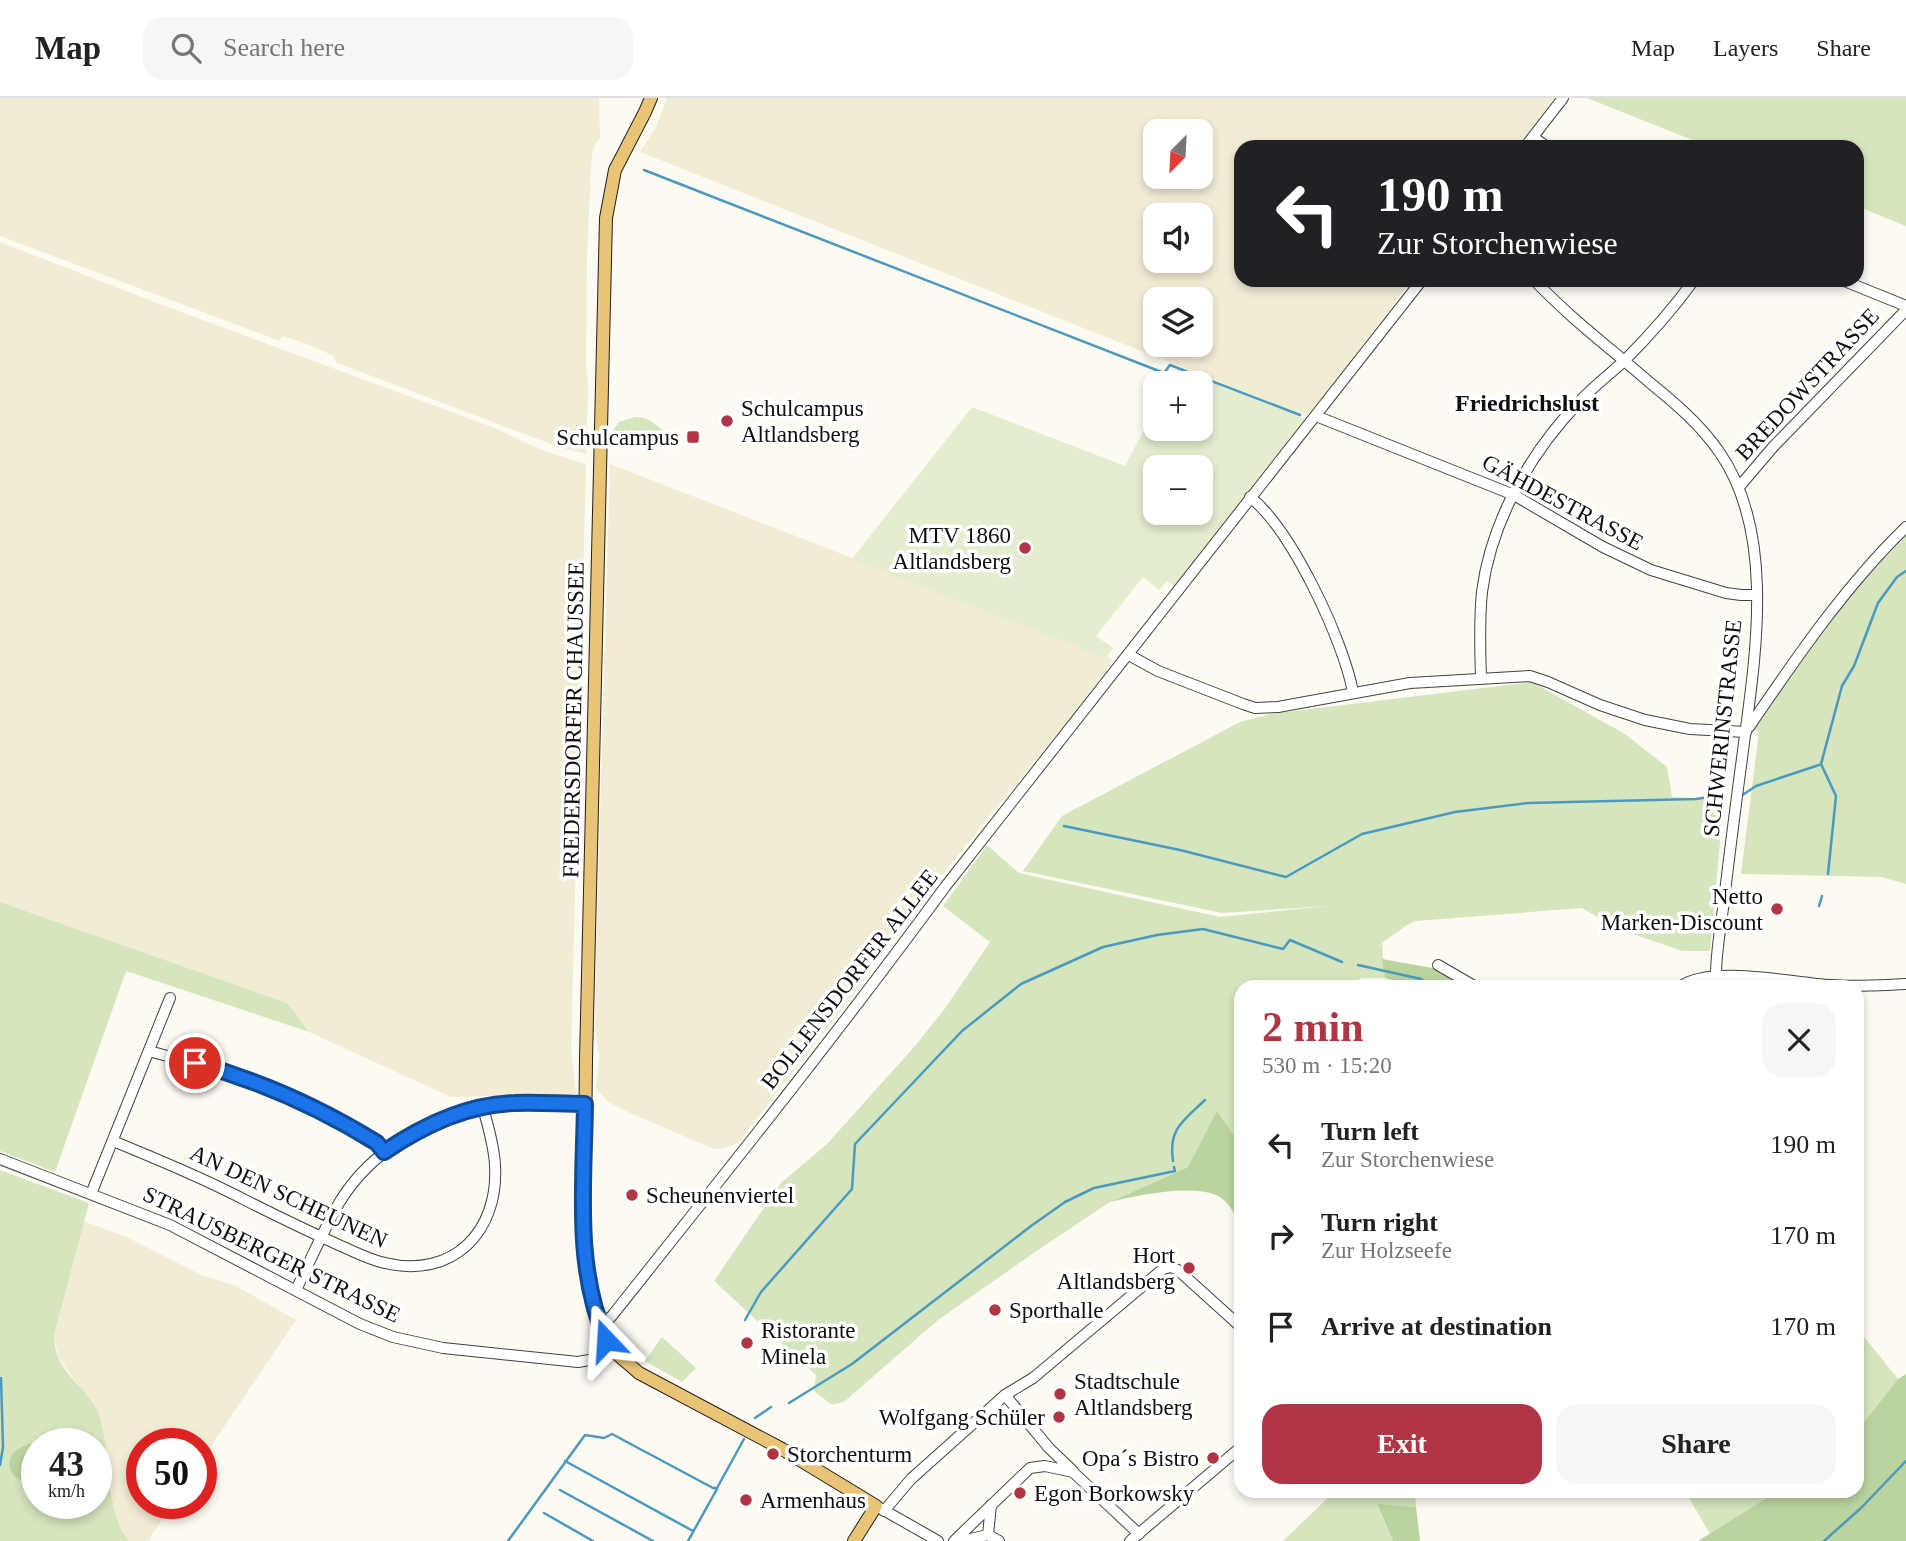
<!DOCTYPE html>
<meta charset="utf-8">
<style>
:root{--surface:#fff;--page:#f6f6f6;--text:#222;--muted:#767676;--line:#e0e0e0;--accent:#b03645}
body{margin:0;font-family:Georgia,serif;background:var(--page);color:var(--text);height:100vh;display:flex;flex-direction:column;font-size:26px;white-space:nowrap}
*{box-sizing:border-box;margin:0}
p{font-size:23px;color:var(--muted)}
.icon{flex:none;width:38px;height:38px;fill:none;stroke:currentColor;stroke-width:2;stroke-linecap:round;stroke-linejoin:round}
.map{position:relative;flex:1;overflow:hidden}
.details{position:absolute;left:1234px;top:882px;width:630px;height:518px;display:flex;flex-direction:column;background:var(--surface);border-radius:21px;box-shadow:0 4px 10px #0003}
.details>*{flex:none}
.banner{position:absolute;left:1234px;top:42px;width:630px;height:147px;border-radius:21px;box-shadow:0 4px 10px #0003;background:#202124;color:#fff;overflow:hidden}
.needle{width:46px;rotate:204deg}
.buttons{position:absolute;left:1143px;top:21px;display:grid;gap:14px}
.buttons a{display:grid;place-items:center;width:70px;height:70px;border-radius:14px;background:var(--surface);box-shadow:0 4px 10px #0003;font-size:35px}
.speed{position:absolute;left:21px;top:1330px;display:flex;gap:14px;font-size:35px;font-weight:700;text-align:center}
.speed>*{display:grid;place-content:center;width:91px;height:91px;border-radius:50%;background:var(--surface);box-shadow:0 4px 10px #0003;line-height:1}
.speed small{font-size:18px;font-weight:400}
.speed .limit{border:10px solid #d22;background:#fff;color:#111}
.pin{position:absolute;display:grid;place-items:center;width:60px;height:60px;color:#fff;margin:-30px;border:4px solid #fff;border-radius:50%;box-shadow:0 2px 7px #0007}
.me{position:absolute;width:77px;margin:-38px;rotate:340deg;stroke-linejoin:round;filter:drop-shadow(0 0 5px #0008)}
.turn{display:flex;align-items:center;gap:24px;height:147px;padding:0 28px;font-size:32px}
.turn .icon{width:91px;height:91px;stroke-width:2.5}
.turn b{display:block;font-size:49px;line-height:60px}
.round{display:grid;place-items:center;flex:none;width:74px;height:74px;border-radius:21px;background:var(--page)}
.head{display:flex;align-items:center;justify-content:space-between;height:119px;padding:0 28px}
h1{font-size:42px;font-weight:800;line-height:52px;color:var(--accent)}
.cta{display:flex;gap:14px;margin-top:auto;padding:14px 28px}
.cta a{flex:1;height:80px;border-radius:21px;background:var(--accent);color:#fff;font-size:28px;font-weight:800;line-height:80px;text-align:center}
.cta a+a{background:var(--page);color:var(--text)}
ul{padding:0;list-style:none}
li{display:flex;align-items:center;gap:21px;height:91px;padding:0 28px}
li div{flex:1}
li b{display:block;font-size:26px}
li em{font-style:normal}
header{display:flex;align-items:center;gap:42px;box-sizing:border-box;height:98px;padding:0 35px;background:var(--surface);border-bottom:2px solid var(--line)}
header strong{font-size:33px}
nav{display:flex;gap:38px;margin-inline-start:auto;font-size:24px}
.search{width:490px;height:63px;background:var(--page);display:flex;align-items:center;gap:18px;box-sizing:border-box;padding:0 24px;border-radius:21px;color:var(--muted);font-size:26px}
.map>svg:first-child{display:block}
</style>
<header>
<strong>Map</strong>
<div class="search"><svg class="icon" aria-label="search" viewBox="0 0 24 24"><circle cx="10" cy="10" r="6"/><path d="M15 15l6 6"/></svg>Search here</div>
<nav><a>Map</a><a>Layers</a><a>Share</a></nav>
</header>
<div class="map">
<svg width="1906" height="1443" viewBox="0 0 1906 1443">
<rect width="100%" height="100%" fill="#fdfaf2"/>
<g fill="#f1ecd4" fill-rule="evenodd">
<path d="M0,0H599L600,39L593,51L591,68L587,159L586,264L588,291L586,356L559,349L337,265L332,257L307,246L282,238L280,243L0,138Z"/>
<path d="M667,0H1555L1517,49H1241V182H1412L1308,319L640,54L657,27ZM1200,33V79H1155V33ZM1155,117H1200V163H1155ZM1155,201H1200V247H1155Z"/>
<path d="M0,144L157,205L492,329L544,353L586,366L571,952L576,996L451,999L309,934L287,905L0,804Z"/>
<path d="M610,366L1110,560L1112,564L1073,616L923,800L853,897L738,1045L722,1051H714L628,1014L608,1004L596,990L599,958L595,928L596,861Z"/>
<path d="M83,1123L129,1140L199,1176L236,1188L296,1222L201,1363V1346H142V1405H173L148,1443H129L120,1434L113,1406L109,1364L98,1315L58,1259L54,1237Z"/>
</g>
<g fill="#d5e5be" fill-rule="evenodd">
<path d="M1587,0H1906V128L1857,108V49H1710Z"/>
<path d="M635,319C649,319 658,327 667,337L658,345L611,344V335L619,324Z"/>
<path d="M1906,438V786L1882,779L1741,776L1759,634L1750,630L1850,496Z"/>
<path d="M1532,584L1625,636L1667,669L1672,699L1724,701L1710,853H1682L1616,830L1582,810L1416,823L1407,827L1382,845L1385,880H1361L1346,889H1241V1048L1217,1014L1188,1069L1110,1104L1035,1154L938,1222L845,1303L832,1307L814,1293L816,1277L714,1183L781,1085L827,1046L915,948L946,909L990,844L943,808L987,747L1019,775L1220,819L1327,808L1222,815L1023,773L1062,718L1240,624L1270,616Z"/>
<path d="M0,804L287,905L309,934L126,873L55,1074L0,1053Z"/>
<path d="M0,1072L89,1105L54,1237C55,1244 55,1253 58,1259C66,1280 91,1295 99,1317C111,1351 106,1420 129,1443H0ZM37,1346H96V1405H37Z"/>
<path d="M1857,1230L1898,1281L1857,1333Z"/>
<path d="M662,1239L696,1270L682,1284L645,1263Z"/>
<path d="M1335,1393H1415L1416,1409L1377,1407L1393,1443H1283Z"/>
<path d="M1685,1393H1778L1710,1436Z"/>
</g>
<g fill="#bbd49f">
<path d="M1382,861L1438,871L1470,889H1418L1385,880Z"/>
<path d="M1217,1013L1241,1048V1126C1236,1119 1231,1109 1225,1103C1204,1082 1135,1098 1110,1104L1188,1069Z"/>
<path d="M1906,1276V1443H1698L1778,1393H1857V1333L1898,1281Z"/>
<path d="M30,1346L37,1347V1384L33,1386C4,1382 0,1354 30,1346Z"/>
<path d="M1377,1406L1416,1409L1420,1443H1393Z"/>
</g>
<path fill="#e5edcf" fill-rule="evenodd" d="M1178,271L1306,321L1175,489L1167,483L1159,492L1143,479L1096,538L1113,550L1106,560L852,461L972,309L1125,368L1155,311V331H1200V285H1169ZM1155,369H1200V415H1155Z"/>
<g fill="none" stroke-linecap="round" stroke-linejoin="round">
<g stroke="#4b99be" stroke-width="2.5">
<path d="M644,72L1164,275L1170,267L1300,317"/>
<path d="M1741,698L1756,688L1819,667"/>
<path d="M1064,728L1180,752L1286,779L1362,736L1455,714L1528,705L1696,701L1721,697"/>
<path d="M1828,776L1836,698L1821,666L1842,588L1854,568L1878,505L1897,479L1906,473"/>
<path d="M1819,808L1822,798"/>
<path d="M1358,867L1421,881L1432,889"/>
<path d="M1173,1063C1168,1031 1183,1023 1205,1002"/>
<path d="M745,1222L761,1194L852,1091L855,1046L962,933L1021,886L1103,849L1157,837L1203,831L1283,851L1290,842L1342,864"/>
<path d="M789,1305L852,1266L1031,1128L1065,1104L1094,1090L1175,1073L1174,1069"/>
<path d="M755,1320L771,1309"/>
<path d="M565,1363L693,1433"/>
<path d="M0,1367L3,1349L1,1280"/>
<path d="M560,1392L653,1443"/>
<path d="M544,1415L593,1443"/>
<path d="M508,1443L585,1337L604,1340L612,1336L713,1390H717L744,1341"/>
<path d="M688,1443L717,1391"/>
<path d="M1824,1443L1861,1410L1906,1363"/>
</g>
<g stroke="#424242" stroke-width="12">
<g id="minor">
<path d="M1533,39L1547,49"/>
<path d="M1525,49L1563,0"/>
<path d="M1534,182C1569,219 1610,250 1649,284C1675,305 1701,327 1720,355C1775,435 1756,555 1744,645C1737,698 1730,750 1724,803C1721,827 1716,853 1716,877"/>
<path d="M1842,182L1906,208"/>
<path d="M1316,318L1514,397L1603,449L1651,472L1726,495L1741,497H1756"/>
<path d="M1739,389L1773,349L1906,212"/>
<path d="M1250,399C1292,432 1343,542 1353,594"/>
<path d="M1129,557L1158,573L1243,606L1255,610L1278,609L1410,585L1530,578L1548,584L1600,607L1645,622L1690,631L1746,634"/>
<path d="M1481,580C1480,551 1479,522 1482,494C1491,423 1531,353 1581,302C1594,288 1610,276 1624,263C1649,238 1673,211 1694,182"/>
<path d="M1749,629C1796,560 1846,487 1906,429"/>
<path d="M1438,867L1476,889"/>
<path d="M1680,889C1709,866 1793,885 1830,887C1855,889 1881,887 1906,886"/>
<path d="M149,953L232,976L289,997L357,1033L377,1045L384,1054"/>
<path d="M113,1043C159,1062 205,1081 249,1104C279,1119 310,1134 341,1148C355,1154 370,1162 385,1165C453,1181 499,1134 495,1067C494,1047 488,1028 483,1010"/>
<path d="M0,1061L170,1127L360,1226L393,1239L443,1250L578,1264L595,1261L610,1250"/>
<path d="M91,1096L170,900"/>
<path d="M296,1192C310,1163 323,1133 339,1105C372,1050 436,1015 499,1006C527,1003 557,1006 585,1006"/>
<path d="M599,1226L611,1219C724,1077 838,935 945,789L1422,182"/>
<path d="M1005,1297L1049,1350L1073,1373"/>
<path d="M880,1410L938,1443"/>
<path d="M884,1413L911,1381L1005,1297L1033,1280L1163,1171L1171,1169L1178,1172L1241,1229"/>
<path d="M988,1437L991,1407"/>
<path d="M954,1443L1030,1370L1045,1368L1073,1374L1139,1436"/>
<path d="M961,1443L988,1437L999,1443"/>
<path d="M1130,1443L1241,1349"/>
</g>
</g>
<g stroke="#202020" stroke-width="14">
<path id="major" d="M651,0L645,14L615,72L606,120L586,961L584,1139L590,1194L599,1226L610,1250L639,1275L782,1351L876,1408L854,1443"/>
</g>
<use href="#minor" stroke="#fff" stroke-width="10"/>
<use href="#major" stroke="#e9c476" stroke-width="12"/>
</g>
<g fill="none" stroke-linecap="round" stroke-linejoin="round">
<g stroke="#114b97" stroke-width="18">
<path id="route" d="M195,965C261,983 319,1009 377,1045L384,1054C422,1028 468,1006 515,1005C538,1004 562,1006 585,1006C584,1085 574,1168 606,1242"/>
</g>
<use href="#route" stroke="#1a73e8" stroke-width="12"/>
</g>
<g fill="#b03645" stroke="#fff" stroke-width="2.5">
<circle cx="727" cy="323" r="7"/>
<rect x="686" y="332" width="14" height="14" rx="3.5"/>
<circle cx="1025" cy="450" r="7"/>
<circle cx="1777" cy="811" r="7"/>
<circle cx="632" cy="1097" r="7"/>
<circle cx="1189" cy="1170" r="7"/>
<circle cx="995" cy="1212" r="7"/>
<circle cx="747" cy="1245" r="7"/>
<circle cx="1060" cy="1296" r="7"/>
<circle cx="1059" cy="1319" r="7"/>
<circle cx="773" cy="1356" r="7"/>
<circle cx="1213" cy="1360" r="7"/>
<circle cx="1020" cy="1395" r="7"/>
<circle cx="746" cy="1402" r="7"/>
</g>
<g text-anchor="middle" stroke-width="7" stroke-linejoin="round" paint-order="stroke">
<g font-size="23" fill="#0f0f0f" stroke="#fff">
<text transform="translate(1807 286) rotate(-47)" y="8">BREDOWSTRASSE</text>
<text transform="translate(1563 404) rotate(28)" y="8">GÄHDESTRASSE</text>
<text transform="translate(573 622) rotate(-89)" y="8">FREDERSDORFER CHAUSSEE</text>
<text transform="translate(1722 630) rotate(-84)" y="8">SCHWERINSTRASSE</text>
<text transform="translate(849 881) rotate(-52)" y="8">BOLLENSDORFER ALLEE</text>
<text transform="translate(289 1098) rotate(25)" y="8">AN DEN SCHEUNEN</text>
<text transform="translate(272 1156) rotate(26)" y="8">STRAUSBERGER STRASSE</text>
</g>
<g font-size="23" fill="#0f0f0f" stroke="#fff" text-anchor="start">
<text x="741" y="318">Schulcampus<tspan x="741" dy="26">Altlandsberg</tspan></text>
<text x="679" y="347" text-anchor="end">Schulcampus</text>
<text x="1011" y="445" text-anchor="end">MTV 1860<tspan x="1011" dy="26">Altlandsberg</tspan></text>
<text x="1763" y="806" text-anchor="end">Netto<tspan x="1763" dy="26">Marken-Discount</tspan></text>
<text x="646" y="1105">Scheunenviertel</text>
<text x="1175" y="1165" text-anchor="end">Hort<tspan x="1175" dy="26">Altlandsberg</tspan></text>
<text x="1009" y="1220">Sporthalle</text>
<text x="761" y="1240">Ristorante<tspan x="761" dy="26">Minela</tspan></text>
<text x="1074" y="1291">Stadtschule<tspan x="1074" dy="26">Altlandsberg</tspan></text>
<text x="1045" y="1327" text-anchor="end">Wolfgang Schüler</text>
<text x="787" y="1364">Storchenturm</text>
<text x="1199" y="1368" text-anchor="end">Opa´s Bistro</text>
<text x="1034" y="1403">Egon Borkowsky</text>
<text x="760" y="1410">Armenhaus</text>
</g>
<g font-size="24" font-weight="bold" fill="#0f0f0f" stroke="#fff">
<text x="1527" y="313">Friedrichslust</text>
</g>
</g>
</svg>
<div class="buttons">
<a><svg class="needle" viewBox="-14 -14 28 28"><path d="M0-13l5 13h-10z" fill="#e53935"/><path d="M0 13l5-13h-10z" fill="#767676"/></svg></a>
<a><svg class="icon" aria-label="sound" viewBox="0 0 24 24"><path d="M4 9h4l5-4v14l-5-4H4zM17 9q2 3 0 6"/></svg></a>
<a><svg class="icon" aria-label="layers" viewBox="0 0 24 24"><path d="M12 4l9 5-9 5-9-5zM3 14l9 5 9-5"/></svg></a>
<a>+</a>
<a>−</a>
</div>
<div class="speed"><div>43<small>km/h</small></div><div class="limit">50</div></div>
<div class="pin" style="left:195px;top:965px;background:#d93025"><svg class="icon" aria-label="arrive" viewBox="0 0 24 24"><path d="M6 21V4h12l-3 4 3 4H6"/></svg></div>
<svg class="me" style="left:606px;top:1242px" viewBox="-20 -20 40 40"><path d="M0-17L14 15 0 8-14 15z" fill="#1a73e8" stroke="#fff" stroke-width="4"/></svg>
<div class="banner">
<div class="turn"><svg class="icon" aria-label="left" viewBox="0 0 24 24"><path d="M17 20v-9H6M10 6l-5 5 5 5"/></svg><div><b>190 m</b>Zur Storchenwiese</div></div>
</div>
<section class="details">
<div class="head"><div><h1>2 min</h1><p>530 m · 15:20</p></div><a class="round"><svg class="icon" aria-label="close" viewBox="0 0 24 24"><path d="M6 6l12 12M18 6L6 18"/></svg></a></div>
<ul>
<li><svg class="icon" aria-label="left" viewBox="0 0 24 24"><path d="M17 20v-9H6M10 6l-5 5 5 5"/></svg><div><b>Turn left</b><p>Zur Storchenwiese</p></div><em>190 m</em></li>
<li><svg class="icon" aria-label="right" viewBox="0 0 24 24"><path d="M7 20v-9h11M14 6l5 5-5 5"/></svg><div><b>Turn right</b><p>Zur Holzseefe</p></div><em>170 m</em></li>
<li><svg class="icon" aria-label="arrive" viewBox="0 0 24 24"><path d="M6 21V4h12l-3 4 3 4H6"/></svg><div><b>Arrive at destination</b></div><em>170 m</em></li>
</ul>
<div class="cta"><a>Exit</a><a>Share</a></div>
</section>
</div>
